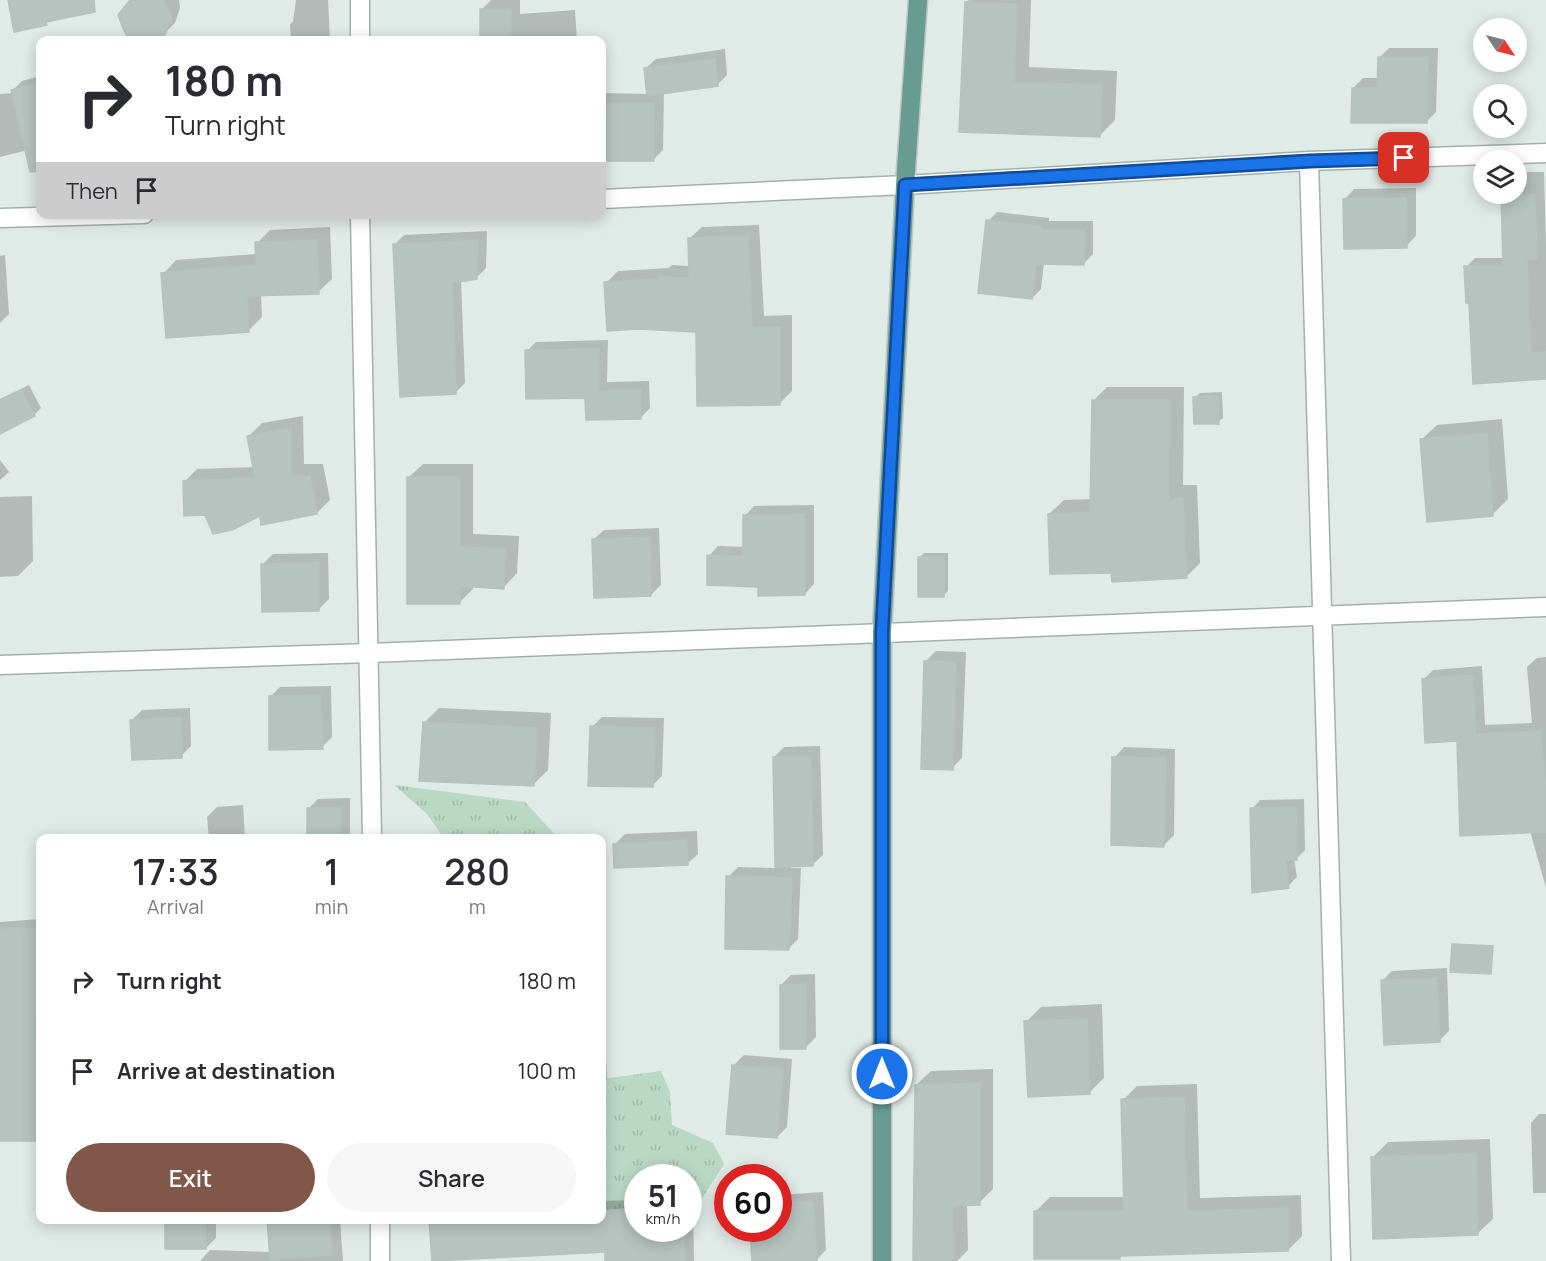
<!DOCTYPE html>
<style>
:root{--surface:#fff;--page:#f7f7f7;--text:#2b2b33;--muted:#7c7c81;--accent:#805748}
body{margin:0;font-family:Manrope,sans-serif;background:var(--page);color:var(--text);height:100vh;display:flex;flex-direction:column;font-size:22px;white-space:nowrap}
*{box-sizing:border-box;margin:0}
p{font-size:20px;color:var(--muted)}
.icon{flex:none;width:33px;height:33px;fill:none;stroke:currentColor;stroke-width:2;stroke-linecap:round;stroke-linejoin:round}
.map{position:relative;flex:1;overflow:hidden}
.details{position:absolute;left:36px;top:834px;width:570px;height:390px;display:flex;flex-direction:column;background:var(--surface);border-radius:12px;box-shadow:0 3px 15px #0003}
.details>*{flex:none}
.top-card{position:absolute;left:36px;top:36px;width:570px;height:183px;border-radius:12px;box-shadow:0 3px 15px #0003;background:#fff;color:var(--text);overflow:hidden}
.needle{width:39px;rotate:125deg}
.fabs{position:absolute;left:1473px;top:18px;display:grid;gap:12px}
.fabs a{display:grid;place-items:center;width:54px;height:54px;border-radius:50%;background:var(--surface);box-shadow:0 3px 15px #0003;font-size:30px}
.speed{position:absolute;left:624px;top:1164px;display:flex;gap:12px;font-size:30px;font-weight:700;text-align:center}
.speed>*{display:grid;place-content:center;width:78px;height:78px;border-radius:50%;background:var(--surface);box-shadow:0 3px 15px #0003;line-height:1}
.speed small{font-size:15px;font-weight:400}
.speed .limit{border:9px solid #d22;background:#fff;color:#111}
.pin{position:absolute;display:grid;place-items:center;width:51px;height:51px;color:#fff;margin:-26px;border-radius:12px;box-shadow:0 3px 9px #0006}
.me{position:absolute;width:66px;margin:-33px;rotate:0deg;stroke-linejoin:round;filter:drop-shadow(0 0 4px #0008)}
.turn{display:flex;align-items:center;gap:21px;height:126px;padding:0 30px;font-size:27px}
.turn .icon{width:78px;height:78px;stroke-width:2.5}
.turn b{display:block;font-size:42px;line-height:51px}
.then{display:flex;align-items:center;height:57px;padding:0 30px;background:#0003;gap:12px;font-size:22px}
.eta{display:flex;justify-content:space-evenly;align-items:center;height:102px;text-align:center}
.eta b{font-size:36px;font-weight:600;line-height:42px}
.action{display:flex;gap:12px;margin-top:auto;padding:12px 30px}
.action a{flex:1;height:69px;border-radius:36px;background:var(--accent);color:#fff;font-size:24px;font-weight:600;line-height:69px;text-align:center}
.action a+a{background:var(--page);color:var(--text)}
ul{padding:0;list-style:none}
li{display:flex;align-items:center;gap:18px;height:90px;padding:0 30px}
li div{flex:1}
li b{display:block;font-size:22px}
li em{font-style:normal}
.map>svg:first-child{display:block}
</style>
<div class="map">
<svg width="1546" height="1261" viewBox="0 0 1546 1261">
<defs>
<pattern id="park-tufts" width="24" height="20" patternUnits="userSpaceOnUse" patternTransform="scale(1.5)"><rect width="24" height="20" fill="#bad9c5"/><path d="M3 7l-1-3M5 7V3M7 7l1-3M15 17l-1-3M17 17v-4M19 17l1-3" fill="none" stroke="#a0bbaa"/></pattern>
</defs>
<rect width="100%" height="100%" fill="#e0eae6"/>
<g fill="url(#park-tufts)">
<path d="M394,785L525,802L558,838H444L426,813Z"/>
<path d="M661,1071L670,1092L672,1125L713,1143L724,1164L701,1200L689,1201L688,1178H638L637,1207L602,1210V1079Z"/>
</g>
<g fill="#0003">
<path d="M132,0H179L180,8L175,23L164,34L154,40H135L129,37Z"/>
<path d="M296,0H328L330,40H291L290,25L293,21Z"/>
<path d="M491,0H520V14L575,10L577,40H481V10Z"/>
<path d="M969,0H1031L1029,67L1117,71L1115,120L1100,135L961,130L966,2Z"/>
<path d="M1389,48H1438L1436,112L1426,122L1353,88L1363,78H1379V58Z"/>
<path d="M725,49L727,75L717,85L664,92L663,150L653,160L602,159V93L648,94L645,69L656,59Z"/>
<path d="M40,76V147L0,157V94L13,93L12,91L22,81Z"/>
<path d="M1516,172H1544L1546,246V377L1471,302L1466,267L1475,258H1504L1503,194H1516Z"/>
<path d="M1416,188V236L1406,246L1344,200L1354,189Z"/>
<path d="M997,212L1049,218V221H1093V254L1084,263H1044L1041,289L1032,298L988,221Z"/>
<path d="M759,225L764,316L792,315V391L780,403L698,331L606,283L618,271L669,268L672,265L690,266L689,239L702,227Z"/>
<path d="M330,227L332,279L318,292L261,294L262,317L249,330L163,274L176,260L257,254V243L270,230Z"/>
<path d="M487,231L486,268L477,277L461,280L465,383L455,393L394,245L404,235Z"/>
<path d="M5,255L9,314L0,323V256Z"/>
<path d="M608,340L607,382L649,381L650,408L641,417L587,396L527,351L536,342Z"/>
<path d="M29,385L41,408L34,415L0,432V399Z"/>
<path d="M1107,387H1184L1183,485H1197L1200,563L1186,577L1113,571L1049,514L1064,500L1092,499L1093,401Z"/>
<path d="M1222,392L1223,418L1218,422L1195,397L1200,393Z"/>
<path d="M303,416L304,464H323L330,500L317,513L206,514L184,482L197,469L255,467L249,436L262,423Z"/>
<path d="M1502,419L1508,499L1493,514L1421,440L1437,425Z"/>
<path d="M0,460L9,472L0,480Z"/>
<path d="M423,464H473V534L519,536L517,573L504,587L473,585V589L460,602L409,477Z"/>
<path d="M32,496L33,561L18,576L0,577V497Z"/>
<path d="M814,505V584L805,594L759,585L709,556L718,546L745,547V516L754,506Z"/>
<path d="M659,528L661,585L651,595L593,540L604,530Z"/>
<path d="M328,553L329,599L319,609L263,564L273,554Z"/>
<path d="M924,553H948V591L943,596L919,558Z"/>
<path d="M936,651L966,652L962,758L952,768L926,661Z"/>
<path d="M1546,657V888L1530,831L1458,740L1424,679L1433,670L1482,666L1485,725L1532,723L1527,667L1537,658Z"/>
<path d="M331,686L332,737L322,747L270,697L280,687Z"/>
<path d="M190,708L191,746L181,756L132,720L142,710Z"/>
<path d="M439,708L551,713L548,770L533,785L424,723Z"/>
<path d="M602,717L664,718L662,776L652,786L592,727Z"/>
<path d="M820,746L823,855L812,865H791V868H801L798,939L788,949L728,877L738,867L776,868L774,757L784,747Z"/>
<path d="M1124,747L1175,749L1174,835L1164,845L1114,758Z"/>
<path d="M350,798V838H308V809L318,799Z"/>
<path d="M1304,799L1305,850L1297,858H1294L1297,877L1288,886L1252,809L1260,800Z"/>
<path d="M243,805L245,838H209L207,817L217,807Z"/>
<path d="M697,831L698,854L687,864L615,844L625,834Z"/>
<path d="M40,919V1139H0V922Z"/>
<path d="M1447,968L1449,1031L1439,1041L1382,981L1392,971Z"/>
<path d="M815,974L816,1037L806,1047L781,985L791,975Z"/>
<path d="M1102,1004L1104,1078L1089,1093L1026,1022L1041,1007Z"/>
<path d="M602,1055H606L607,1079L602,1085Z"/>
<path d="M744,1055L792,1059L787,1127L777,1137L734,1065Z"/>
<path d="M993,1069V1189L979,1203L967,1204L968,1250L957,1261H915L916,1085L931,1071Z"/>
<path d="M1197,1084L1200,1198L1301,1195L1302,1236L1288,1250L1123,1254L1120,1257L1036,1211L1050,1197H1125L1123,1100L1137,1086Z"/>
<path d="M1539,1114H1546V1193H1533L1531,1123Z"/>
<path d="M1490,1139L1493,1219L1477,1234L1373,1157L1388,1142Z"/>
<path d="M823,1192L826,1250L816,1260L753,1261L778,1228V1195Z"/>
<path d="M688,1199H693L694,1261H607V1250L433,1259L431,1220H602V1201L638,1200V1228H688Z"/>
<path d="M166,1220H216V1238L206,1248H166Z"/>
<path d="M269,1220H340L343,1261H200L210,1250L271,1252Z"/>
</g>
<g fill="#b6c4bf" stroke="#b3c3be" stroke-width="1.5">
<path d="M8,0H94L95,12L46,22L47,25L14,32Z"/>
<path d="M130,0H163L170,12L171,20L165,35L159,40H130L124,31L118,15Z"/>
<path d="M965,2L1017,4L1014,82L1102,85L1100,137L959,132Z"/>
<rect x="480" y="9" width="31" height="31"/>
<path d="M1378,57H1428L1427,123H1351L1352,88H1377Z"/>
<path d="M715,59L718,86L647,96L644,68Z"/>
<path d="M40,83V171L30,172L11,90Z"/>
<rect x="602" y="103" width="52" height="58"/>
<path d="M1501,194H1535L1537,258L1527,259L1531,353L1546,352V379L1473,384L1469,303H1466L1464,266H1503Z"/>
<path d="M1406,198L1407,248L1344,249L1343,199Z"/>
<path d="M986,220L1041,226V230H1085L1084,265L1036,264L1032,299L978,293Z"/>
<path d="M748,236L752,327H780V405L697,406L696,332L639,329L607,331L604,282L658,279L659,277L689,278L688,238Z"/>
<path d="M317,240L319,294L247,296L249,332L166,338L161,273L256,265L255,242Z"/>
<path d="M478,240L477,279L452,283L456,394L400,397L393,244Z"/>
<path d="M599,349L598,391L641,390V419L586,420L585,398L526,399L525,350Z"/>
<path d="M21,390L35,416L0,434V401Z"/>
<path d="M1218,396L1219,424H1194L1193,397Z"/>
<path d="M1092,400H1170L1169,499L1183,498L1187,578L1112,582L1111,573L1050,574L1048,514L1090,512Z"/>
<path d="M291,428V476H310L317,514L261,525L260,516L232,530L213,534L205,515L184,516L183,481L255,478L247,436Z"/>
<path d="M1487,433L1493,516L1427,522L1420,439Z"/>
<path d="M407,477H460V547L506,549L504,589L460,586V604H407Z"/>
<path d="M805,514V595L758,596V587L707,585V555L743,556V515Z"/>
<path d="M650,537L651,596L594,598L592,539Z"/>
<rect x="918" y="557" width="26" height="40"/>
<path d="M319,562V611L262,612L261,564Z"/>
<path d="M924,661L956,662L953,770L921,769Z"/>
<path d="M1473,675L1476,734L1540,731L1546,785V832L1460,836L1457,741L1425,743L1422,679Z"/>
<path d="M321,695L323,749L269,750V696Z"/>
<path d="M181,717L182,758L132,760L130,720Z"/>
<path d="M423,722L537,728L534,786L419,781Z"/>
<path d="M590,726L655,728L653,787L588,786Z"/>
<path d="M811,756L813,866L775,867L773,757Z"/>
<path d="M1112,757L1166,758L1164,847L1111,845Z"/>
<path d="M1296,807L1297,860H1285L1289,888L1252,893L1250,808Z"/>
<rect x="307" y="808" width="34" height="30"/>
<path d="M687,840L688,865L614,868L613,844Z"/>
<path d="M726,876L792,878L789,950L725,949Z"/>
<path d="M40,928V1017H34L40,1141H0V929Z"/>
<path d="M1452,944L1493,946L1491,974L1450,972Z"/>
<path d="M1437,978L1440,1042L1384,1045L1381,980Z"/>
<path d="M806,984V1049H780V985Z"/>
<path d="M1087,1019L1090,1094L1028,1097L1024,1021Z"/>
<path d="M732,1065L783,1069L777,1138L726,1134Z"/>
<path d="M980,1083V1205L953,1206L954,1261H913L915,1085Z"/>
<path d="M1184,1097L1187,1211L1288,1208V1251L1120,1256V1259H1034V1211L1124,1210L1121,1099Z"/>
<path d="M1476,1153L1478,1235L1373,1239L1371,1157Z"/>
<path d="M813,1201L817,1261H752L750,1228H778V1203Z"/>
<path d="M638,1210V1228H684L685,1261H605V1252L432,1261L429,1220H604V1211Z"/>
<rect x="165" y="1220" width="41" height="29"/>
<path d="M267,1220H330L332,1255L270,1259Z"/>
</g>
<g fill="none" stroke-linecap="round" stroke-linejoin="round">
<g stroke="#a3b1ad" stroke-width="21">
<g id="minor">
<path d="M360,40V0"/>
<path d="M1309,161L1341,1261"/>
<path d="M602,199L905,185L1309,161L1546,153"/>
<path d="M360,214L372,838"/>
<path d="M0,218L144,214"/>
<path d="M0,665L370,653L1546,607"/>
<path d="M380,1220V1261"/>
</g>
</g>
<g stroke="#bdc4c2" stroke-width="21">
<path id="major" d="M882,1261V632L905,185L918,0"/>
</g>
<use href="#minor" stroke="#fff" stroke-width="18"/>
<use href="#major" stroke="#689c93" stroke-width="18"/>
</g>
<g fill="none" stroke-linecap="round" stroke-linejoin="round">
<g stroke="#114b97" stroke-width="15">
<path id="route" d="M882,1074V632L905,185L1310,161L1404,158"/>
</g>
<use href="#route" stroke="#1a73e8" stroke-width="10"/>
</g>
</svg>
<div class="fabs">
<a><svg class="needle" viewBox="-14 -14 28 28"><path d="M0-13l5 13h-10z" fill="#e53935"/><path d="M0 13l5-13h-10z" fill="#7c7c81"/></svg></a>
<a><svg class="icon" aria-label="search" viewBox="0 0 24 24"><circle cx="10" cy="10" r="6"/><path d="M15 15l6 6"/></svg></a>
<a><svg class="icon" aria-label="layers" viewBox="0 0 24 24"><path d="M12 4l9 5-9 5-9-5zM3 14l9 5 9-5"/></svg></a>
</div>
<div class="speed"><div>51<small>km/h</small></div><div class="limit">60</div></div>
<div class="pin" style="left:1404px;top:158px;background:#d93025"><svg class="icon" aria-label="arrive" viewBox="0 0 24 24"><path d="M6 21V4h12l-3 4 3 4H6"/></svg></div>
<svg class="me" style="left:882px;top:1074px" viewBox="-20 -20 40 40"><circle r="17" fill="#1a73e8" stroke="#fff" stroke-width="3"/><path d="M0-11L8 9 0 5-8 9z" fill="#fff"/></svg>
<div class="top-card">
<div class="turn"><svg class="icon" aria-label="right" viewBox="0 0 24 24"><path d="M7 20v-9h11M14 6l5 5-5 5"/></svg><div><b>180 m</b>Turn right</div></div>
<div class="then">Then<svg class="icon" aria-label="arrive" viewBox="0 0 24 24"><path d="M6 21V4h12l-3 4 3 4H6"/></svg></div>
</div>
<section class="details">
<div class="eta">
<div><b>17:33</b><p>Arrival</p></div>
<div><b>1</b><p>min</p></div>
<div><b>280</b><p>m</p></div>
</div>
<ul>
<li><svg class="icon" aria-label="right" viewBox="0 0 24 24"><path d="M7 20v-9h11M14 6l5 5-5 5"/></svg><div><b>Turn right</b></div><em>180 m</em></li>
<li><svg class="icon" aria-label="arrive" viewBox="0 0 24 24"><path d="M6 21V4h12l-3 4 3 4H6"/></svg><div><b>Arrive at destination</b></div><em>100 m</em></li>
</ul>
<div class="action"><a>Exit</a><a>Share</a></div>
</section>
</div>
